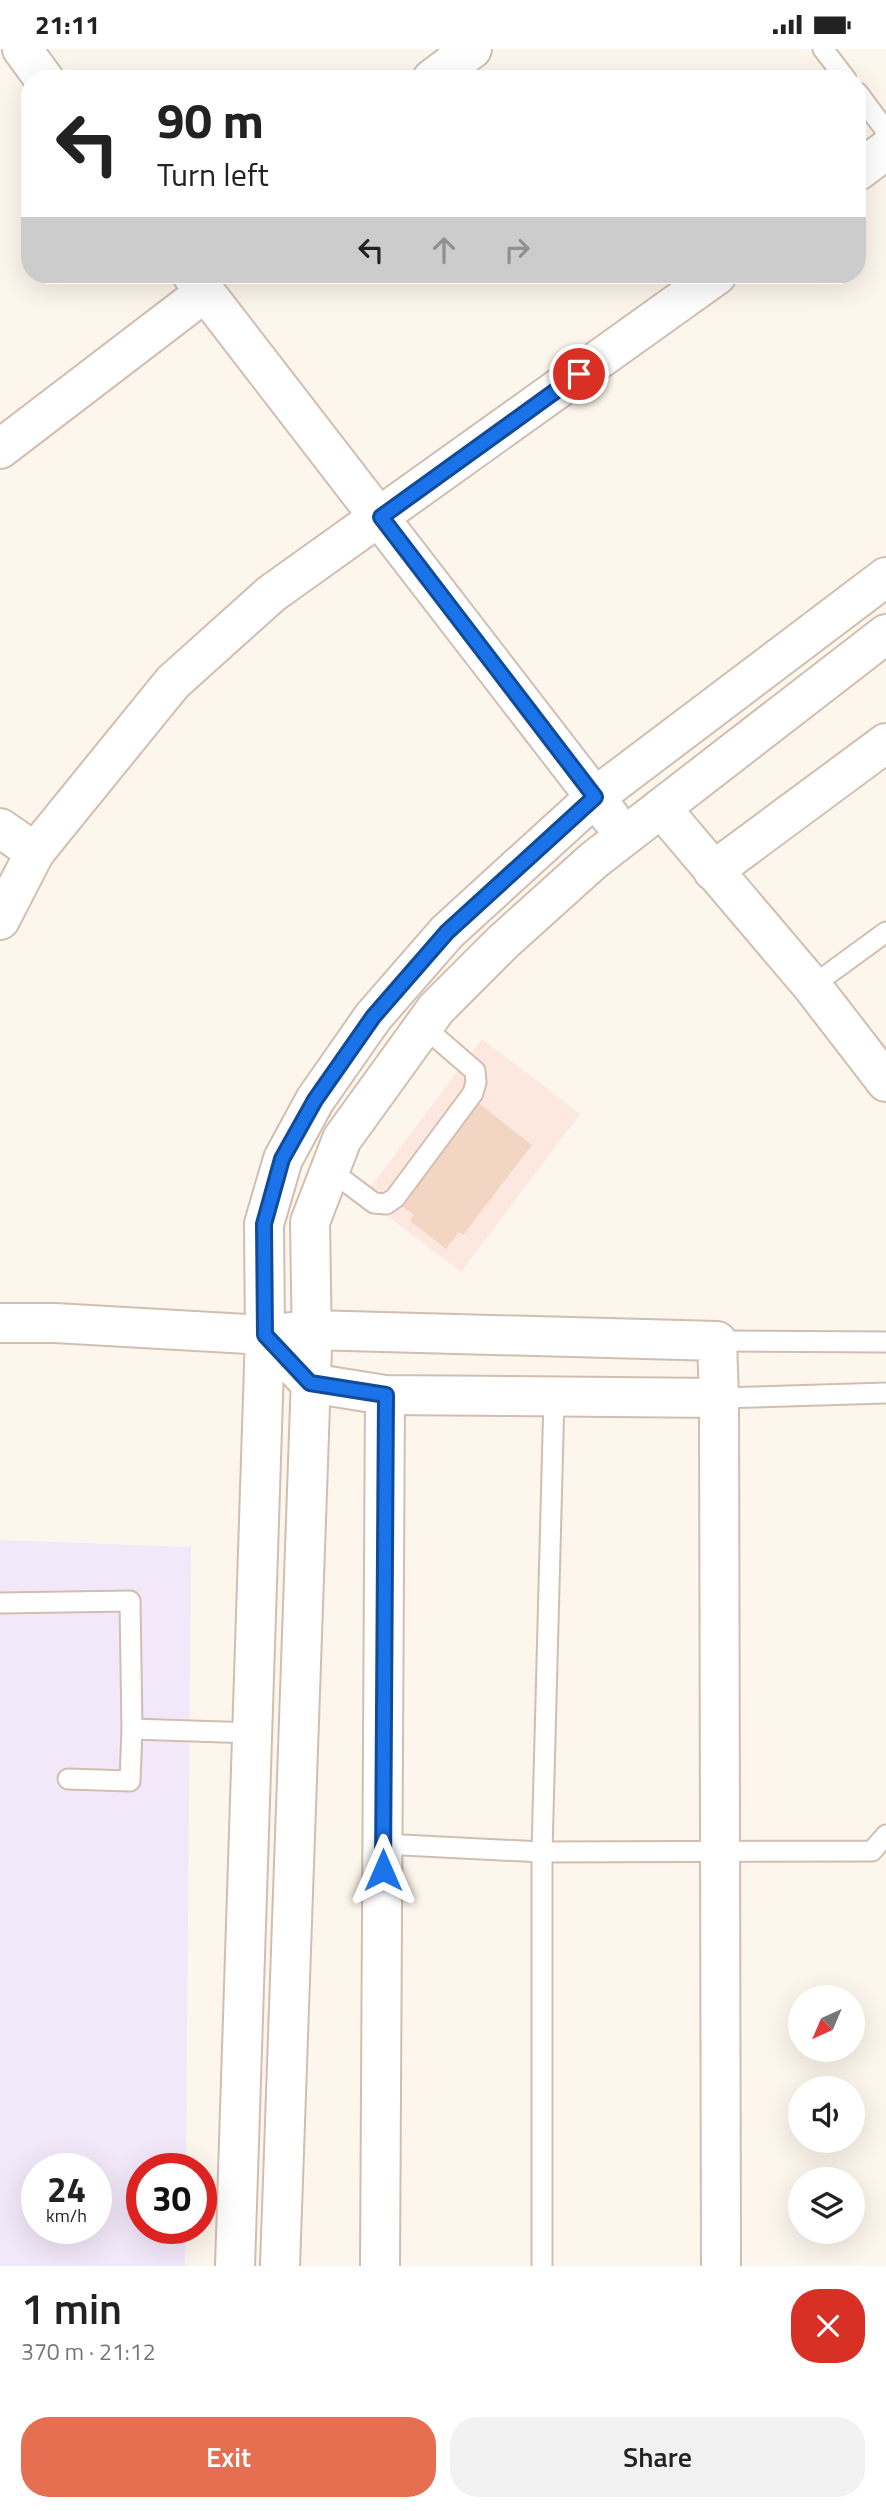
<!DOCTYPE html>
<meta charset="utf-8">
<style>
:root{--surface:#fff;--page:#f2f2f2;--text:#222;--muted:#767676;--accent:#e76f51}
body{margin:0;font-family:"Titillium Web",sans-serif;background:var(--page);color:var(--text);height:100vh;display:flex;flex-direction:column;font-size:26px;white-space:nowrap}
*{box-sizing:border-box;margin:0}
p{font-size:23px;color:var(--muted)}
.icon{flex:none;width:38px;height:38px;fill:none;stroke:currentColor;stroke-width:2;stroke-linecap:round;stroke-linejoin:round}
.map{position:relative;height:2217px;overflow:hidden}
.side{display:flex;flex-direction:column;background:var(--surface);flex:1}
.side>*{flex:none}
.guide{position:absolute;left:21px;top:21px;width:845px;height:214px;border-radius:28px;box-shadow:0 7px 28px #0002;background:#fff;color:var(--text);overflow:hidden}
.needle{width:46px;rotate:224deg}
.buttons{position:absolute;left:788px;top:1936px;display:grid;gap:14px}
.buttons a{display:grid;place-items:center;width:77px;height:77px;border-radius:50%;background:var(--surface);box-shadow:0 7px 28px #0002;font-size:35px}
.speed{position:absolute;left:21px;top:2104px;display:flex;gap:14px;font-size:35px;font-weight:700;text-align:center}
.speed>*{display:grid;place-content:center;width:91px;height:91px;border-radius:50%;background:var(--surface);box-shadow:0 7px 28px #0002;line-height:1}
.speed small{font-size:18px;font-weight:400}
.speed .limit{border:10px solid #d22;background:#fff;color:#111}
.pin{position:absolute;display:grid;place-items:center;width:60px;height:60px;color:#fff;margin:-30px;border:4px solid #fff;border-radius:50%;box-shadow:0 2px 7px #0007}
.me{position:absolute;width:77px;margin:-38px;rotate:0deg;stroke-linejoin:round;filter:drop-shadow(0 0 5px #0008)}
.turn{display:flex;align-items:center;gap:24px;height:147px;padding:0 21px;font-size:32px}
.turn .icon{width:91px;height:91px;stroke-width:2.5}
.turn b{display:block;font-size:49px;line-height:60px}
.lanes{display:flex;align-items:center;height:66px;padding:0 21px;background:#0003;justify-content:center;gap:35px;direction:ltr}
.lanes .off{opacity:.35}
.round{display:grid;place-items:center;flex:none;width:74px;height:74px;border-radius:28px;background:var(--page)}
.overview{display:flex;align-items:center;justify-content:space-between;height:119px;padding:0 21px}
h1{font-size:42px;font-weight:600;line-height:52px}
.primary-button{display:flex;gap:14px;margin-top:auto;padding:14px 21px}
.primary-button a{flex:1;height:80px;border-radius:28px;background:var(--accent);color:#fff;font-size:28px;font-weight:600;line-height:80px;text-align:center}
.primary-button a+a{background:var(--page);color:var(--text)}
.status{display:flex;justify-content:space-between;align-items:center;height:49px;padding:0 35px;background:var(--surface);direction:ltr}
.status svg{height:19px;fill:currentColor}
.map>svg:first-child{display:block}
</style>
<div class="status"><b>21:11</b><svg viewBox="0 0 49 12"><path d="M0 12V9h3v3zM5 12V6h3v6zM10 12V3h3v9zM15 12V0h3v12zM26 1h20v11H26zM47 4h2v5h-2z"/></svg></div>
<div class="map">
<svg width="886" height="2217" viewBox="0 0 886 2217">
<rect width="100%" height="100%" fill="#fdf6ec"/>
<path fill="#fde8e0" d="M482,990L580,1065L461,1223L363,1148Z"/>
<path fill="#f3e8fa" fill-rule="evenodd" d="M0,1491L191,1498L186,2119H142V2179H186L185,2217H0ZM37,2119H96V2179H37Z"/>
<path fill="#f3d5c3" d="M473,1050L532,1096L463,1186L459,1183L446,1200L410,1172L414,1166L403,1158L412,1146L404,1140Z"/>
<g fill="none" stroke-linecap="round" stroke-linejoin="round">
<g stroke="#d1beb0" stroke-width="23">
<g id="service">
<path d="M823,0L846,30"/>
<path d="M858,44L886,82"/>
<path d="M812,937L886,883"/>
<path d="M330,1121L374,1154L386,1155L395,1149L473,1044L476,1033L475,1022L423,977"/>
<path d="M717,1292L886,1293"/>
<path d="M719,1349L886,1344"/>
<path d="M0,1554L130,1552L132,1680L130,1732L68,1730"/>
<path d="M132,1680L253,1684"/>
<path d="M383,1795L542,1803L872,1802L886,1786"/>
<path d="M542,2217V1803L554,1348"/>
</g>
</g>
<g stroke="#d1beb0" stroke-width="42">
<g id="minor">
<path d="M22,0L44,30"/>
<path d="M432,30L472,0"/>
<path d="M858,122L886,101"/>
<path d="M192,226L611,769"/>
<path d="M0,400L204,244"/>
<path d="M661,759L812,937L886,1033"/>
<path d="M0,779L35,803"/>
<path d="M713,822L886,694"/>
<path d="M0,871L35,803L173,633L271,545L717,226"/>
<path d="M0,1274H55L265,1286L311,1281L717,1292L719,1349L721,2217"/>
<path d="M293,1316L310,1334L385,1346L719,1349"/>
<path d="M235,2217L265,1286L264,1175L283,1110L315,1051L373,968L447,883L595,748L886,528"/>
<path d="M280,2217L312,1299L310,1173L342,1090L436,960L503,893L594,811L886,585"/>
<path d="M380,2217L385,1346"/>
</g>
</g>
<use href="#service" stroke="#fff" stroke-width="19"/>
<use href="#minor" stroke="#fff" stroke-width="38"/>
</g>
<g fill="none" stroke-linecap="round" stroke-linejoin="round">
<g stroke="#114b97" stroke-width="18">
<path id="route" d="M383,1821L386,1346L310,1334L265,1286L264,1175L282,1110L315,1051L373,968L447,883L595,748L381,468L579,325"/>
</g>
<use href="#route" stroke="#1a73e8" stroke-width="12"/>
</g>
</svg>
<div class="buttons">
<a><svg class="needle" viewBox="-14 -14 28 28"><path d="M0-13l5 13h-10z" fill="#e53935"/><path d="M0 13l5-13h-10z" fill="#767676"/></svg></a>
<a><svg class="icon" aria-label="sound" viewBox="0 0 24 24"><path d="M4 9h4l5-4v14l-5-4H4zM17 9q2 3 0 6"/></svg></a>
<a><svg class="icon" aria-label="layers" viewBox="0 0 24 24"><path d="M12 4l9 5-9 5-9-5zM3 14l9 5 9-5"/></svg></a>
</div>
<div class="speed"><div>24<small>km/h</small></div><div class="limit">30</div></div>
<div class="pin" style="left:579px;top:325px;background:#d93025"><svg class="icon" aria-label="arrive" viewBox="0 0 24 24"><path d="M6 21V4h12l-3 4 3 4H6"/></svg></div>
<svg class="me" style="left:383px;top:1821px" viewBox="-20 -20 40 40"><path d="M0-17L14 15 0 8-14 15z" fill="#1a73e8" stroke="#fff" stroke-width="4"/></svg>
<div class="guide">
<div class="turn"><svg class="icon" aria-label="left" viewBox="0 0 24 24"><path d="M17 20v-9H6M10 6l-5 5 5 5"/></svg><div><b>90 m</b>Turn left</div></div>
<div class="lanes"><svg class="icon" aria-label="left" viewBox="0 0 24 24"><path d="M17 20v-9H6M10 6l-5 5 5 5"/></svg><svg class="icon off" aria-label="ahead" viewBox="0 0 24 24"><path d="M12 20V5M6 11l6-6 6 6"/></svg><svg class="icon off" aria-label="right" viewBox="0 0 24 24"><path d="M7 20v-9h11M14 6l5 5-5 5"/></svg></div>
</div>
</div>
<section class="side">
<div class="overview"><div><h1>1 min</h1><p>370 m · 21:12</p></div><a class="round" style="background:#d93025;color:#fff"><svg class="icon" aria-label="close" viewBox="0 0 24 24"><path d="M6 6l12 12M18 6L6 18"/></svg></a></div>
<div class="primary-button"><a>Exit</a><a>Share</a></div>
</section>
